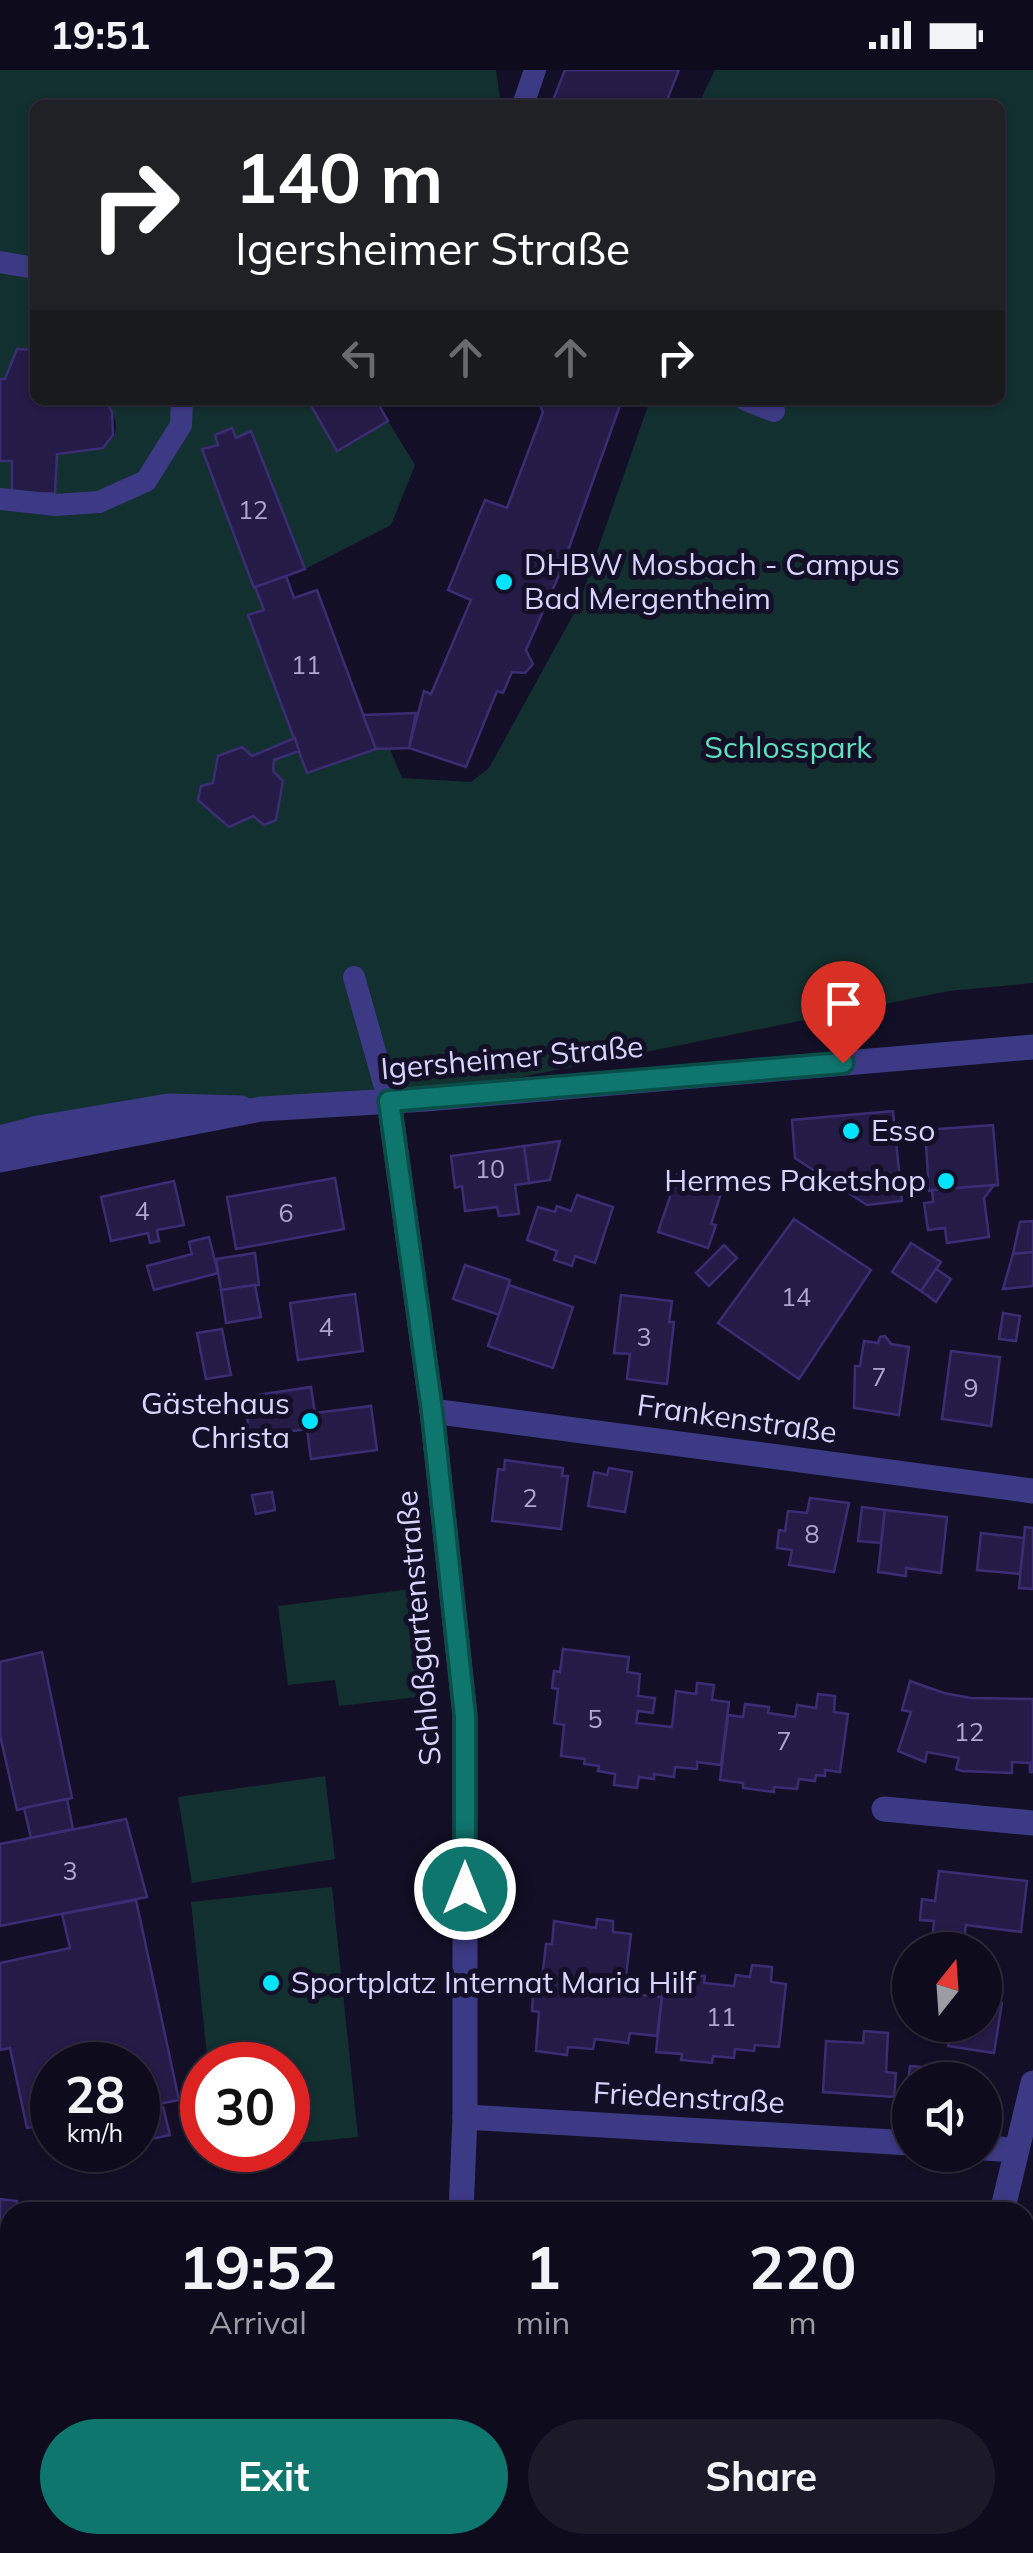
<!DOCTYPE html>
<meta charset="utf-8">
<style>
:root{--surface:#0e0b1c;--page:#1c1929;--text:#f1f3f6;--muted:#9b9ba3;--line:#2e2b3b;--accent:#0f766e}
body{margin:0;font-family:Mulish,sans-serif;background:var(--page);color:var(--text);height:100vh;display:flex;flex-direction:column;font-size:38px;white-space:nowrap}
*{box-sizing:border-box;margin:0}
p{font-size:32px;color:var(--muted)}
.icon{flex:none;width:55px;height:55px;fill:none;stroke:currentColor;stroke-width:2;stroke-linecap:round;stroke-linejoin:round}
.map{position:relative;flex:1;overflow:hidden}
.panel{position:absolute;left:0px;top:2132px;width:1035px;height:352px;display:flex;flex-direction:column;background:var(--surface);border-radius:30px 30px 0 0;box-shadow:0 2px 8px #0004,0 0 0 2px var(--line)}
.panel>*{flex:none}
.guide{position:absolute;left:30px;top:30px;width:975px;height:305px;border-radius:15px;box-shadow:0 2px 8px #0004,0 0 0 2px var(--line);background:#202124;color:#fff;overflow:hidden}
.needle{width:65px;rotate:17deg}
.tools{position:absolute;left:892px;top:1862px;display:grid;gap:20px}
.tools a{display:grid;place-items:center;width:110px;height:110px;border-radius:50%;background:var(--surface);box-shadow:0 2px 8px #0004,0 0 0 2px var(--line);font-size:50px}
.speed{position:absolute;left:30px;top:1972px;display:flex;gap:20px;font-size:50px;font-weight:700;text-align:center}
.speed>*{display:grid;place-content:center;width:130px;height:130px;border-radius:50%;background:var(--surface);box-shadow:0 2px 8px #0004,0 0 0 2px var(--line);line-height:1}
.speed small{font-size:25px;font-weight:400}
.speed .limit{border:15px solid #d22;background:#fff;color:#111}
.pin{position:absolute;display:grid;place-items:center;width:85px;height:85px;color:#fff;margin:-102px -42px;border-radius:50% 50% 50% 0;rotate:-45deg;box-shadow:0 0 10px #0007}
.pin .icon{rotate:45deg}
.me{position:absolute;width:110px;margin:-55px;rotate:0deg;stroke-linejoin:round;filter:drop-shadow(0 0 8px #0008)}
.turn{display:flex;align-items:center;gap:35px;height:210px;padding:0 40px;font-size:45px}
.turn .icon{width:130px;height:130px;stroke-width:2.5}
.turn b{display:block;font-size:70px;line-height:85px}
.lanes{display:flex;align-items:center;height:95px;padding:0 40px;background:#0003;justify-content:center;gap:50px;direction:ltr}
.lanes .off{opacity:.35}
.eta{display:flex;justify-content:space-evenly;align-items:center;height:170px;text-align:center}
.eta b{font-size:60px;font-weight:700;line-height:70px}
.button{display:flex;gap:20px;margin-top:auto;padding:20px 40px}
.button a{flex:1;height:115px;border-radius:60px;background:var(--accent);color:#fff;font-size:40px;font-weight:700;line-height:115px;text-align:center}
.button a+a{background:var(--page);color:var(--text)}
.status{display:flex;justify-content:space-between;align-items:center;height:70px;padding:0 50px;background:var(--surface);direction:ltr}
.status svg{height:28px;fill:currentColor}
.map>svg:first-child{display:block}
</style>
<div class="status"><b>19:51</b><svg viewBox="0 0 49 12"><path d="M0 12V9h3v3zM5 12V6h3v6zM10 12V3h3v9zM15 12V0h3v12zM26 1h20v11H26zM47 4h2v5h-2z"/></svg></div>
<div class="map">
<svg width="1033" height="2483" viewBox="0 0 1033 2483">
<rect width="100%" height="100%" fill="#130f26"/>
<g fill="#12302f">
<path d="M0,0H496L500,28L497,35H283L279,30L270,35H35V280H17L5,309H0Z"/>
<path d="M715,0H1033V913L949,921L403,1031L0,1068V391H12V424L55,423L57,384C92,382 137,376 105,330H308L337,380L388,351L415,395L391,455L305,499L251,361L236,368L232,359L216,365L218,375L202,380L264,540L248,546L295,668L281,687L299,681L308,703L376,679L389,677L402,708L471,712L489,698L578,536L650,330H1000V35H698Z"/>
<path d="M411,1519L427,1626L339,1636L335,1610L288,1615L278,1536Z"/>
<path d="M325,1706L335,1789L192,1813L178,1727Z"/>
<path d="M332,1817L358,2067L288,2074V1995H208L191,1832Z"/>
</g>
<g fill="#241b47" stroke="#3b2d73" stroke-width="2.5">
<path d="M565,0H679L665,35H551Z"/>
<path d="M17,279L35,280V330H105L112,342L113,365L103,378L57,384L55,423L12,424V391H0V309H5Z"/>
<path d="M308,330H376L388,351L337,381Z"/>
<path d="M538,330H622L560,503L526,580L533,594L525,603L512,602L503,623L497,621L466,697L409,678L424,621L431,624L471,530L448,520L485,430L507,438L543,342Z"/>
<path d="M232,358L236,368L251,361L305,499L254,518L202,379L218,375L215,365Z"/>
<path d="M286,506L294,528L317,520L376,679L307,703L248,545L264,540L255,517Z"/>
<path d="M416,643L409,678L376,679L363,645Z"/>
<path d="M295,668L299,681L274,690L273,701L283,711L276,750L264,755L253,746L229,757L198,730L201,716L213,713L218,686L242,677L252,686Z"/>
<path d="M893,1041L902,1131L867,1135L795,1088L792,1050Z"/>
<path d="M993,1055L998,1115L929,1121L925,1060Z"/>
<path d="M560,1071L550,1110L529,1113L524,1076Z"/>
<path d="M524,1076L529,1113L515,1115L519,1144L499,1146L497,1137L465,1141L462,1116L455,1118L451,1086Z"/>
<path d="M679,1100L724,1114L711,1154L716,1155L708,1178L658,1162Z"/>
<path d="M335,1108L344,1159L236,1179L227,1127Z"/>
<path d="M174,1111L184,1155L157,1160L159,1171L150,1173L148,1163L111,1171L101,1127Z"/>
<path d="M994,1115L984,1128L989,1167L947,1173L945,1158L928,1160L924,1133L933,1132L932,1120Z"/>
<path d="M577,1125L613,1137L595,1193L575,1186L572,1196L554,1190L557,1181L527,1170L538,1137L555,1142L557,1136L571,1141Z"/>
<path d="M794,1149L871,1200L799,1309L718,1253Z"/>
<path d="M1033,1151V1182L1013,1184L1020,1152Z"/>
<path d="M209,1167L218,1203L154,1220L147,1196L192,1184L189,1172Z"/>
<path d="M911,1173L941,1192L921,1221L892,1202Z"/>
<path d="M724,1175L737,1188L709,1216L696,1203Z"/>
<path d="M1033,1182V1216L1003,1219L1013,1184Z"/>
<path d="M255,1183L259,1215L221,1220L216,1189Z"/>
<path d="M465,1195L510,1210L499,1245L453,1229Z"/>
<path d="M936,1199L951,1209L936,1232L921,1221Z"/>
<path d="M255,1215L261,1247L226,1253L221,1220Z"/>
<path d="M509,1215L573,1237L553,1298L488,1276Z"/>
<path d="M355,1224L363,1281L298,1290L290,1233Z"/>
<path d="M621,1225L672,1231L669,1252H674L667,1314L627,1309L630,1284L614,1283Z"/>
<path d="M1003,1243L1020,1246L1016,1271L999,1269Z"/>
<path d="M222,1259L231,1305L206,1309L197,1263Z"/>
<path d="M885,1266L891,1274L909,1277L899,1345L854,1338L855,1296H860L864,1271L878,1273L880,1267Z"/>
<path d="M951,1281L1000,1287L991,1356L942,1349Z"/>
<path d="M311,1317L315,1343L371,1336L377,1380L311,1389L307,1359L250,1367L244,1327Z"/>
<path d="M505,1390L563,1398L562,1406H568L561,1459L492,1451L498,1399L504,1400Z"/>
<path d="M609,1398L632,1402L625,1442L588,1436L594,1402L607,1405Z"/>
<path d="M272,1422L275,1440L256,1444L252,1425Z"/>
<path d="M810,1428L849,1433L834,1502L789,1495L792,1480L777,1478L779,1460L785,1461L788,1441L807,1443Z"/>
<path d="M862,1437L885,1440L881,1473L858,1471Z"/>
<path d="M885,1440L947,1447L941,1503L906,1498V1506L878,1502Z"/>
<path d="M1025,1457L1033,1458V1519L1019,1518Z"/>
<path d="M981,1463L1024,1468L1020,1504L977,1500Z"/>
<path d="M563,1579L629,1587L627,1602L640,1604L638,1626L655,1628L653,1643L638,1641L636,1653L672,1657L676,1621L696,1624L697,1613L714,1615L712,1630L729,1632L721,1695L697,1692V1699L675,1697L674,1707L654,1704V1709L639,1707L637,1718L614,1715L615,1704L598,1701L599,1696L584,1694L585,1689L561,1686L564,1655L554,1653L558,1619L552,1618L554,1601L560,1602Z"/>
<path d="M42,1582L72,1728L17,1740L0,1665V1592Z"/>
<path d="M910,1611L944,1623L971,1628L1033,1629V1702H1030V1693L1012,1692V1703L962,1701L956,1699L959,1688L927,1682L925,1692L898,1681L911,1642L902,1640Z"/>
<path d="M818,1624L835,1626L834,1642L848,1644L840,1702L825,1700V1706L816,1705L815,1711L799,1709L797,1719L774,1717V1722L743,1718V1713L720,1710L728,1645L743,1647L745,1634L769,1637L768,1643L795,1647L797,1635L816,1638Z"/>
<path d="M67,1729L73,1759L31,1768L24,1738Z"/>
<path d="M126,1749L147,1827L0,1856V1774Z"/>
<path d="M939,1801L1027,1811L1021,1862L966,1855L963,1876L932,1872L934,1851L920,1850L922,1829L935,1831Z"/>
<path d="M136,1830L179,2030L138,2038V1995H52V2053L27,2058L10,1978L0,1980V1893L70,1878L62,1844Z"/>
<path d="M597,1849L613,1851V1862L631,1864L624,1923L662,1927L657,1966L630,1963L628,1973L595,1969L593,1979L568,1977L567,1985L536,1981L539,1942L532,1941L533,1926H540L546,1874H552L554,1851L596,1858Z"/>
<path d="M752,1895L772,1897L771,1912L786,1914L779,1977L755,1975L754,1981L735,1979L734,1988L713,1986L712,1993L681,1990L682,1984L656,1982L663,1917L681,1918L683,1904L705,1906L704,1913L734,1916L736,1905L750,1907Z"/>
<path d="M985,1930L1002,1933L994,1983L948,1976L949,1972L939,1970L941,1955H985Z"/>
<path d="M864,1961L888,1963L886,2002L896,2003L894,2027L823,2022L826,1971L863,1973Z"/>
<path d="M910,1996L933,1998L931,2010H910V2028H906Z"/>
<path d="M163,2037L170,2065L138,2072V2042Z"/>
<path d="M0,2129L17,2131V2142H10V2179L0,2178Z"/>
<path d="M885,2134L931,2142H884Z"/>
<path d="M0,2232L10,2233V2282H0Z"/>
<path d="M1025,2324L1033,2326V2380L1025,2378Z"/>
<path d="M1025,2405L1033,2407V2429L1025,2428Z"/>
<path d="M1025,2444L1033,2446V2483H990L992,2475H1025Z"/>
<rect x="168" y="2475" width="49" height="8"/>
<path d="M330,2475H397V2483H329Z"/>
<path d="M511,2475L601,2478L600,2483H510Z"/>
<path d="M829,2475H887L886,2483H828Z"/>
</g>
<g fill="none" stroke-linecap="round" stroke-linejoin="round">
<g stroke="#3d3a85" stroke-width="22">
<path d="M523,35L535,0"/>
<path d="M0,192L35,198"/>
<path d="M746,330L774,341"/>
<path d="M0,429L56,435L99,432L146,411L181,355L182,330"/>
<path d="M354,907L389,1031"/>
<path d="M101,2483V2475"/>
</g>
<g stroke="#3d3a85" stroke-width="25">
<path d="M389,1031L432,1341L465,1645V2047L461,2142"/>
<path d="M0,1068L38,1058L168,1036L241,1038"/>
<path d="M432,1341L1033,1421"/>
<path d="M884,1739L1033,1753"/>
<path d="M465,2047L910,2073"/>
<path d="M985,2078L1015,2080"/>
<path d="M1002,2142L1033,2013"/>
<path d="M449,2483V2475"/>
<path d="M929,2483L931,2475"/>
</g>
<path stroke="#3d3a85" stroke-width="25" d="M0,1090L261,1039L426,1029L1033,977"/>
</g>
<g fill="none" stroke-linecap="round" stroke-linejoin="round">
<g stroke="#0a4d48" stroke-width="25">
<path id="route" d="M465,1819V1646L432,1341L389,1031L843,993"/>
</g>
<use href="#route" stroke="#0f766e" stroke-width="18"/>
</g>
<g fill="#00e5ff" stroke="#130f26" stroke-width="4">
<circle cx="504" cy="512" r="10"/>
<circle cx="851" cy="1061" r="10"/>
<circle cx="946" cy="1111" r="10"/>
<circle cx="310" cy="1351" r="10"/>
<circle cx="271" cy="1913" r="10"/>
</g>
<g text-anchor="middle" stroke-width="10" stroke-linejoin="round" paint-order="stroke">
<g font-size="25" fill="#aca6d1">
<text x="253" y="449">12</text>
<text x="306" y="604">11</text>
<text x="490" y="1108">10</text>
<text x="142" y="1150">4</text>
<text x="286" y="1152">6</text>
<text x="796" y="1236">14</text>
<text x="326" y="1266">4</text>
<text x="644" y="1276">3</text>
<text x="879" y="1316">7</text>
<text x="971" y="1327">9</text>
<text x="530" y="1437">2</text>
<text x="812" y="1473">8</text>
<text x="595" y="1658">5</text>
<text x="969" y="1671">12</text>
<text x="784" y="1680">7</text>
<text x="70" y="1810">3</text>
<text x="721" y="1956">11</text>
</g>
<g font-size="30" fill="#d9d4ff" stroke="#130f26" text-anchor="start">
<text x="524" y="505">DHBW Mosbach - Campus<tspan x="524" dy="34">Bad Mergentheim</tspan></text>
<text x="871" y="1071">Esso</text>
<text x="926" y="1121" text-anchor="end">Hermes Paketshop</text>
<text x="290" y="1344" text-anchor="end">Gästehaus<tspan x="290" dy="34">Christa</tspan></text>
<text x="291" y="1923">Sportplatz Internat Maria Hilf</text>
</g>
<g font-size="30" fill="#5fe0c0" stroke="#130f26">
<text x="788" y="688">Schlosspark</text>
</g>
<g font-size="30" fill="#d9d4ff" stroke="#130f26">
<text transform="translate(512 988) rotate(-5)" y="10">Igersheimer Straße</text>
<text transform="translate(737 1349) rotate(8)" y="10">Frankenstraße</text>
<text transform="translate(419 1558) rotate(-95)" y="10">Schloßgartenstraße</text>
<text transform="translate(689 2028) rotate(3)" y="10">Friedenstraße</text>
</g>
</g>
</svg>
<div class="tools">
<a><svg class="needle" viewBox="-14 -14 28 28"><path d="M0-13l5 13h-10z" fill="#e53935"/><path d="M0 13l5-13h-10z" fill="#9b9ba3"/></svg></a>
<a><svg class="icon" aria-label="sound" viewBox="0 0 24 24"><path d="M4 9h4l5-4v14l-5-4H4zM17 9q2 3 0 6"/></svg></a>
</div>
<div class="speed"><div>28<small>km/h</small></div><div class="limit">30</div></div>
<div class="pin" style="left:843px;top:993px;background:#d93025"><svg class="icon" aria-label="arrive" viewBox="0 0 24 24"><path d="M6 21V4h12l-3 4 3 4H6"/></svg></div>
<svg class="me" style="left:465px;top:1819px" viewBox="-20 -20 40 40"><circle r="17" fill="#0f766e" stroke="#fff" stroke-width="3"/><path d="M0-11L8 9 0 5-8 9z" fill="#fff"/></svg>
<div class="guide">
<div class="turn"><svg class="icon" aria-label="right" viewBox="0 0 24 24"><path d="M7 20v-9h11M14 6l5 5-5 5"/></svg><div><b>140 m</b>Igersheimer Straße</div></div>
<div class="lanes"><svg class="icon off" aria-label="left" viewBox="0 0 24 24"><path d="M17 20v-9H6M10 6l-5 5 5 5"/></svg><svg class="icon off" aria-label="ahead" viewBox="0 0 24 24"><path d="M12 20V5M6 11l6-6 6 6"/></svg><svg class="icon off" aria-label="ahead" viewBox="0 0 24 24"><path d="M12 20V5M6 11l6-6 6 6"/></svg><svg class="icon" aria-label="right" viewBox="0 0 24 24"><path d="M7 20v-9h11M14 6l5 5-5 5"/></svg></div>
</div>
<section class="panel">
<div class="eta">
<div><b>19:52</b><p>Arrival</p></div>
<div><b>1</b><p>min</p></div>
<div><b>220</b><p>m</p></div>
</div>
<div class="button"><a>Exit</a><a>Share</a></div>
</section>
</div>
